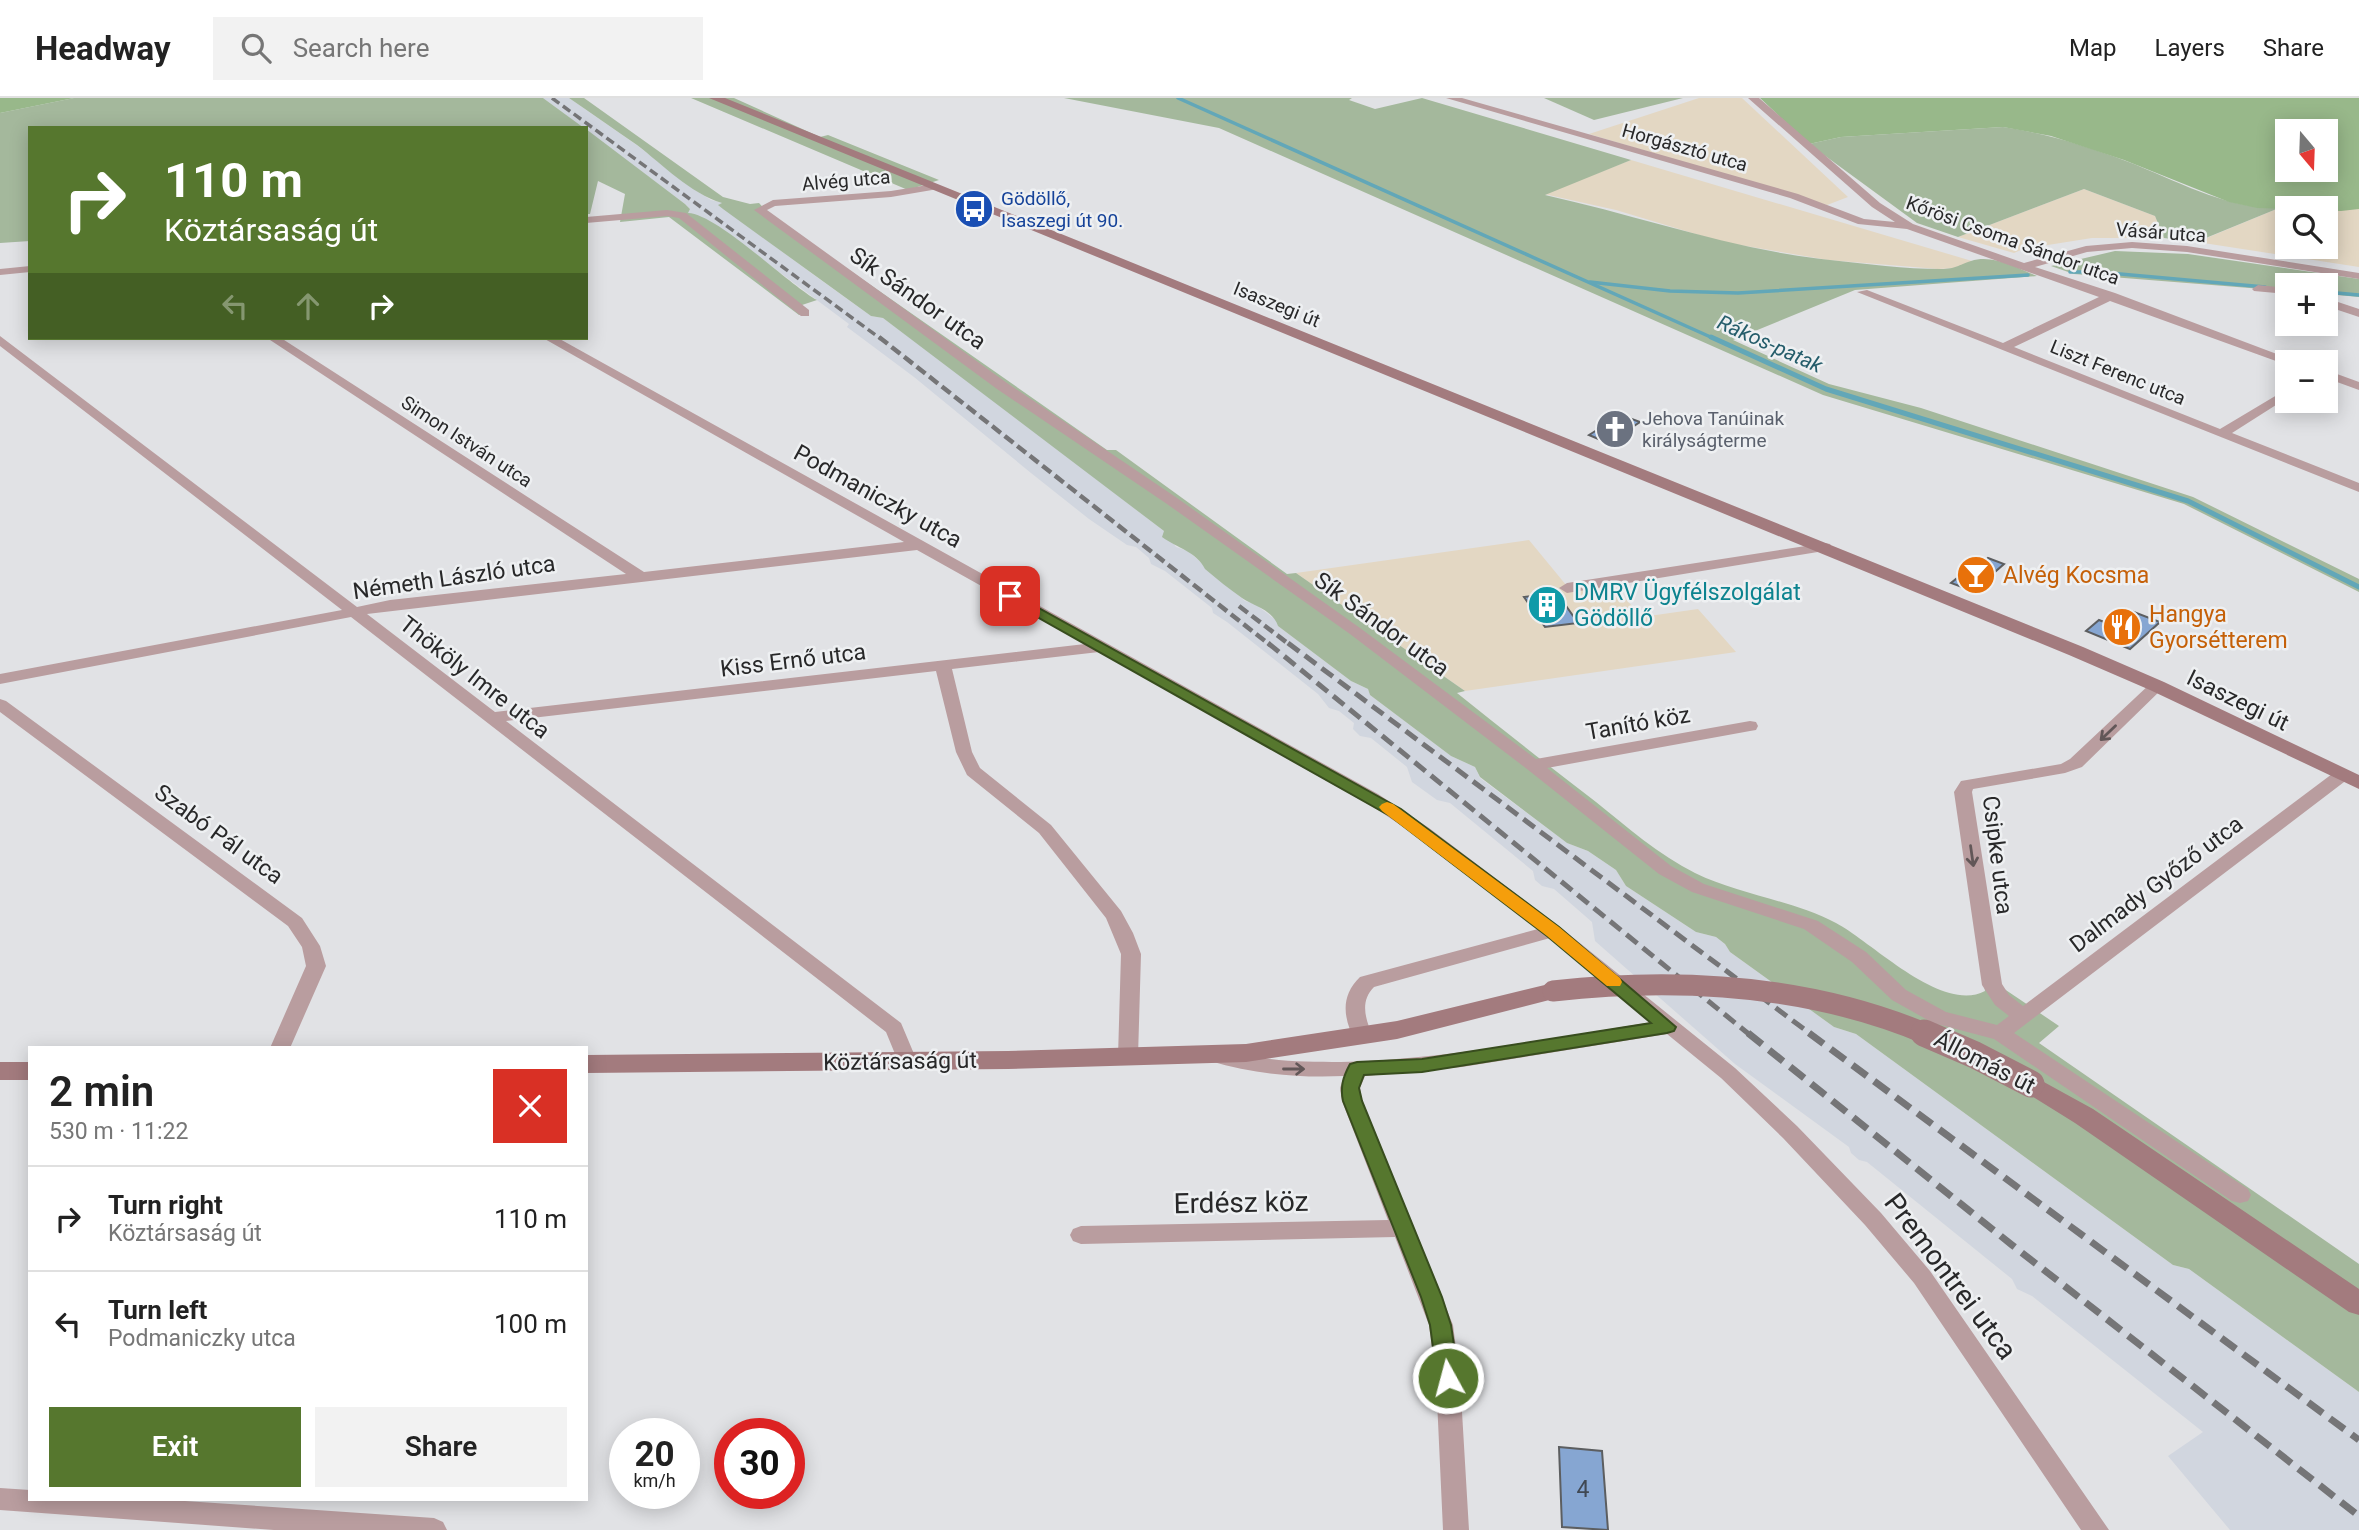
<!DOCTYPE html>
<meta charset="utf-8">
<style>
:root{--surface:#fff;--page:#f2f2f2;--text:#222;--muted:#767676;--line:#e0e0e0;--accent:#56772e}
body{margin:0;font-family:Roboto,sans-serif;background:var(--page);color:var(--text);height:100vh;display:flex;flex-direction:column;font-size:26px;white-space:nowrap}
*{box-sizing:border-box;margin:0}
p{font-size:23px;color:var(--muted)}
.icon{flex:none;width:38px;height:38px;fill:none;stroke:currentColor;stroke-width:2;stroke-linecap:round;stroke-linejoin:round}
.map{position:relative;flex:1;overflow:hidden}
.drawer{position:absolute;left:28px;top:948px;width:560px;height:455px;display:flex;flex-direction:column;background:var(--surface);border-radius:0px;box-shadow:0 4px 18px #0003}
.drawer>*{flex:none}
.guide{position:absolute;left:28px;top:28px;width:560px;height:214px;border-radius:0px;box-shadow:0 4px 18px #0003;background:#56772e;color:#fff;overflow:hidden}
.needle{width:46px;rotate:161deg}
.buttons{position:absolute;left:2275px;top:21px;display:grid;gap:14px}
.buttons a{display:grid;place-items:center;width:63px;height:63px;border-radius:0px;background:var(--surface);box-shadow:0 4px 18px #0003;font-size:35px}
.speed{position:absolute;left:609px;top:1320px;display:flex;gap:14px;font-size:35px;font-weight:700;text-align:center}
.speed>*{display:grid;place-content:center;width:91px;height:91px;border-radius:50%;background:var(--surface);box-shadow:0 4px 18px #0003;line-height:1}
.speed small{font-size:18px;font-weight:400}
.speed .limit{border:10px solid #d22;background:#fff;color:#111}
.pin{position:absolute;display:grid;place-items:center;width:60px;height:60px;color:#fff;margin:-30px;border-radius:14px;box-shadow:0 4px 10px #0006}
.me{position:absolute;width:77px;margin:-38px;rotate:353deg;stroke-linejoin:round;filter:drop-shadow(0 0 5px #0008)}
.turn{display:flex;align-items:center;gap:24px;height:147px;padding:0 21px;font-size:32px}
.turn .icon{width:91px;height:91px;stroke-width:2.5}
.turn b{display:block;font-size:49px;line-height:60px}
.lanes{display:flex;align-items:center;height:66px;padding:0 21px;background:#0003;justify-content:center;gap:35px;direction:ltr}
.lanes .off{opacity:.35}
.round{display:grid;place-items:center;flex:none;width:74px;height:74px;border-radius:0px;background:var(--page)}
.head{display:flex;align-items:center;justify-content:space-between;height:119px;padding:0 21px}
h1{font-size:42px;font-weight:600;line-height:52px}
.cta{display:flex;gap:14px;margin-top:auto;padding:14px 21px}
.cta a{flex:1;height:80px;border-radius:0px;background:var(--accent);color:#fff;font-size:28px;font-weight:600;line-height:80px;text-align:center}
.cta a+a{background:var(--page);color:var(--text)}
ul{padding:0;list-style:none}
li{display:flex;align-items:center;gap:21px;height:105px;padding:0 21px;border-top:2px solid var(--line)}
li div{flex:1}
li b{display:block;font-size:26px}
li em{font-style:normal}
header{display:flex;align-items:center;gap:42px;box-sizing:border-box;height:98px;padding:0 35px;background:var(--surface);border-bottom:2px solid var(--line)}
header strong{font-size:33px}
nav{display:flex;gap:38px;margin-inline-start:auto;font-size:24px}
.search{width:490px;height:63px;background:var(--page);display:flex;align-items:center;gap:18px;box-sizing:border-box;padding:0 24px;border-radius:0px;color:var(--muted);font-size:26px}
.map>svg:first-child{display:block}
</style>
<header>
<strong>Headway</strong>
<div class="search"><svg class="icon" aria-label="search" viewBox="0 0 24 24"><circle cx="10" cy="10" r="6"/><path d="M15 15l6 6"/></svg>Search here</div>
<nav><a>Map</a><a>Layers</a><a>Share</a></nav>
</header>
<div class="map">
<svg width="2359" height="1432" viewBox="0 0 2359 1432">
<rect width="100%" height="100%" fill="#e1e2e5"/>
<path fill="#d1d6df" d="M543,0H569L638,48L695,92L711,102L723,105L719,107L818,180L871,218L883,220L969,283L1164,433L1176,449L1188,453L1245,503L1255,506L1276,522L1278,528L1351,583L1368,591L1370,597L1451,658L1475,669L1480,680L1567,745L1588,753L1616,772L1626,788L1696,834L1716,839L1725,846L1730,854L1834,929L1856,936L2173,1167L2189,1171L2359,1294V1432H2230L2168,1358L2203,1334L2032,1198L2017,1191L2012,1181L1867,1064L1859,1062L1851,1055L1849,1049L1735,966L1595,843L1592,824L1554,791L1542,788L1535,782L1533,773L1450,705L1437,702L1412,684L1407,669L1371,640L1360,638L1353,631L1354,625L1339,613L1329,610L1318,596L1227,524L1213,515L1212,510L1165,473L1151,466L1149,460L1136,449L1127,447L1089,421L1031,375L914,279L847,229L849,226L720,130L688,115L686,113L690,111L685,106Z"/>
<g fill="#e3d7c3">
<path d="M1699,0H1742L1848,99L1827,107L1589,36Z"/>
<path d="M1631,62L1972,163L1958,170L1938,171L1828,162L1722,144L1616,112L1544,96Z"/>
<path d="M2084,91L2155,118L2164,140H2092L2023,151L2014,155L1958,139Z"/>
<path d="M2279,110H2289L2287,149H2326V112L2359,111V169L2197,144Z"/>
<path d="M1529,442L1571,493L1613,487L1642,519L1698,511L1736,554L1465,593L1296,475Z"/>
</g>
<g fill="#a4b89c">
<path d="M74,0H543L584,30H30V143L0,145V15Z"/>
<path d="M569,0H584L723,99L750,106L759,105L769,116L1107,352H1116L1287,476L1296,475L1465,593L1457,595C1503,632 1549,668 1596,704C1627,729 1659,757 1695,775C1740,797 1792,802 1836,825C1872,844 1942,916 1985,893L1982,876L2059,928L2039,945L2359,1166V1294L2189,1171L2173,1167L1856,936L1834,929L1730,854L1725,846L1716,839L1696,834L1626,788L1616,772L1588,753L1567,745L1480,679L1475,669L1451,658L1370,597L1368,591L1351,583L1278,528C1273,512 1254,508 1242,500C1229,491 1217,481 1205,471C1197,454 1177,450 1162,439L1164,433L883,220L871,218L723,111L718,107L722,105C690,95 663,67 637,47C614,31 592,16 569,0Z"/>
<path d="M691,0H734L820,39L828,37L939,82L908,92Z"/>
<path d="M1064,0H1352L1349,2L1375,11L1422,0L1631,62L1545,97C1640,118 1733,152 1830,162C1866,166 1905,171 1941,171C1956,171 1958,167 1971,163C1993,156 2017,170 2037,178L1855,192L1733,242L1829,286L1921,310L2193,399L2359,481V494L2184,406L1823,297L1219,30Z"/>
<path d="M1544,0H1683L1594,22Z"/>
<path d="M2003,29C2045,35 2087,48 2126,63C2176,82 2225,111 2279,110L2196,144L2164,140L2155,118L2084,91L1958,139L1917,125L1809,46L1841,39Z"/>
<path d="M586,31L685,106L690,111L688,115C717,116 788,186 817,202L802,207L809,215L799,217L669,119L620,124L625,96L598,83L590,116H586Z"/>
<path d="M2115,153L2188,156L2359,181V199L2326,196V187H2287V193L2074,176L2051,168Z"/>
</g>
<g fill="#98b88a" fill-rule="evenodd">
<path d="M0,0H74L0,15Z"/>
<path d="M1760,0H2359V111L2341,113L2257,110L2229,104L2124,62L2051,38L2003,29L1841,39L1809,46ZM2287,33H2326V72H2287Z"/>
</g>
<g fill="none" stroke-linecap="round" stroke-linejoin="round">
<g stroke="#62a7b8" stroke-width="3.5">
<path d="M1178,0L1715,241"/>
<path d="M2070,174H2098L2265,189"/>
<path d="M1590,184L1670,193L1738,195L2028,177"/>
<path d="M2326,194L2359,197"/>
</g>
<path stroke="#62a7b8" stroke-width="5" d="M1711,239L1826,291L2188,403L2359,489"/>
</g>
<g fill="#86a6d2" stroke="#5c5e60" stroke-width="2">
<path d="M1621,317L1640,324L1608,345L1589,337Z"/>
<path d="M1988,460L2004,466L1973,493L1951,485L1972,468L1977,470Z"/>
<path d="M1557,495L1578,525L1545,529L1524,499Z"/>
<path d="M2126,511L2160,524L2130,551L2086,533L2099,522L2109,526Z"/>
<path d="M1559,1349L1602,1353L1608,1432L1562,1429Z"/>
</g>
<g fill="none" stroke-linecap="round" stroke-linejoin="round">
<g fill="#b99d9f" fill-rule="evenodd">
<path d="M1446,0H1462L1798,96L1864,121L1895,124L1872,109L1748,0H1759L1880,105L1913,126L2024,165L2086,148L2132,144L2187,148L2359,175V181L2187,154L2132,150L2087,154L2035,169L2115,195L2298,264H2287V267L2110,203L2014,249L2220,331L2287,291V300L2232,335L2359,385V394L1857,194L1867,192L2003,245L2099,199L1907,131L1858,126L1790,100Z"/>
<path d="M934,86L939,89L938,91L891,99L775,108L767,112L1007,285L1177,400L1360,530L1536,661L1750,623L1756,624L1758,628L1756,632L1750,633L1547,670L1671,768L1704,786L1818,823L1866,854L1906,892L1946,914L1997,927L2009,918L1995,907L1982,887L1954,694L1961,683L2061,666L2070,661L2151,585H2163L2165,588L2082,669L2065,675L1973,691L1972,694L2002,886L2009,897L2023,908L2336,673H2348L2351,677L2348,681L2014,935L2248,1091L2251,1097L2248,1103L2240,1105L2232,1103L1994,941L1933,925L1892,902L1852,864L1804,831L1692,794L1659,776L1527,671L1350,536L1167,406L997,291L754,112L773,102L891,93Z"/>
<path d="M667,112L686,115L809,212V218H801L679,120L667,118L586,125V119Z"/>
<path d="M30,168V174L0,177V171Z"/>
<path d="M2258,187L2287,190V196L2254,193L2252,191Z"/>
<path d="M2326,200L2359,211V219L2326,208Z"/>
<path d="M0,238L357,509L390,502L626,476L267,240H281L644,474L904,444L543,240H558L1378,696L1429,730L1560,829L1735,970L1797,1028L1881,1115L1930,1173L2109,1432H2081L1914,1185L1865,1127L1783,1040L1721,980L1667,936L1462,969L1365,978L1360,990L1362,1003L1453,1227L1460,1280L1469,1432H1443L1436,1280L1429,1227L1395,1139L1081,1146L1073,1143L1070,1137L1073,1131L1081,1128L1388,1122L1342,1003L1340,990L1344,978C1298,980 1254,976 1210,963L1207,958L1210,953C1225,948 1246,958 1262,960C1288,964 1315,964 1341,964C1446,961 1549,941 1652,924L1550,840L1374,889C1359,904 1366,922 1373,939L1370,944H1356C1343,921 1340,898 1360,879L1538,831L1417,738L1366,704L1099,554L952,571L972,654L980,670L1051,727L1121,813L1133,835L1141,856L1138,959L1135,964L1128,966L1121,964L1118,959L1121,856L1106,820L1039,735L967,677L956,654L936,573L506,623L901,925L917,963L914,968L907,970L900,968L886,934L351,519L0,586V576L342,512L0,248ZM917,452L1085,546L495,614L367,516Z"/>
<path d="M2326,272L2359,284V292L2326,280Z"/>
<path d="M1825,445L1830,446L1832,449L1830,452L1567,495L1559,490L1567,485Z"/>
<path d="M0,601L6,603L302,820L320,848L326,868L290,950H270L306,868L302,849L288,828L0,614Z"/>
<path d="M0,1390L30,1392V1402H170L434,1420L443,1424L447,1432H274L0,1412Z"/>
</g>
<g fill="#a37b7e" fill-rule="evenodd">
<path d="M709,0H725L2083,549L2164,584L2359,677V691L2150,592L2069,557Z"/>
<path d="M1553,885L1561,887L1565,893L1561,899L1397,941L1246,964L1008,971L586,975V957L1008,953L1246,946L1397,923Z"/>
<rect x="0" y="964" width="30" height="18"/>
<path d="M2031,977L2093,1011L2359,1191V1217L2349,1214L2075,1025L2022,992L2019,986L2022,980Z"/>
</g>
<path stroke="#757577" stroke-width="3.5" stroke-dasharray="9 4.5" stroke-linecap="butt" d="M552,0L881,241"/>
<g stroke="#757577" stroke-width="4.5" stroke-dasharray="11 5" stroke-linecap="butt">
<path d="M879,239L1270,547"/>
<path d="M1239,508L1290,547"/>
</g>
<g stroke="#757577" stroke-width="5" stroke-dasharray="14 7" stroke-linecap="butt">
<path d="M1268,545L1750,937"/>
<path d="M1288,545L1812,937"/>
</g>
<g stroke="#757577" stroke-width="7" stroke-dasharray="18 9" stroke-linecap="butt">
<path d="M1748,935L2012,1147L2359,1418"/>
<path d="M1809,935L2359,1342"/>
</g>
<path stroke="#a37b7e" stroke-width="21" d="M1553,893C1680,879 1809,886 1929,937"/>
<path stroke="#a37b7e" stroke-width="27" d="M1924,935L1975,957L2031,986"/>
</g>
<defs><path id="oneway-shaft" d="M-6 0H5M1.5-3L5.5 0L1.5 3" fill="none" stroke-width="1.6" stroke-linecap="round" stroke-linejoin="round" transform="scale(1.75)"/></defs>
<g stroke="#625758">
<use href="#oneway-shaft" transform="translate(2108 635) rotate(136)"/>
<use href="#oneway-shaft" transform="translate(1972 758) rotate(82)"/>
<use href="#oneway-shaft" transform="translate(1294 971)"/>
</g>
<path fill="#56772e" stroke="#384d1e" stroke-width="2" d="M1010,494L1401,711L1559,829L1676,929L1674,933L1667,935L1422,974L1364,977L1359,990L1362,1003L1442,1199L1451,1227L1459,1280L1456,1286L1448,1289L1441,1286L1437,1280L1430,1227L1421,1199L1343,1003C1340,989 1343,979 1350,966L1357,964L1422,961L1651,925L1547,838L1390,718L1005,501L1003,498Z"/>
<path fill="#f59e0b" d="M1387,704L1393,706L1559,829L1620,880L1622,884L1620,888H1607L1547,838L1382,713L1379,709L1382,706Z"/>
<defs>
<g id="bus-disc" transform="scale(2.0125)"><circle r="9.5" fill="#1a4fb4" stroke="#eef0f2"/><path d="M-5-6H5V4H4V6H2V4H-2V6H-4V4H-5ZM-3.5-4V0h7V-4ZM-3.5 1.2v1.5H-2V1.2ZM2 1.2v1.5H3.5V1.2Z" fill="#fff"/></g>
<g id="church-disc" transform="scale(2.0125)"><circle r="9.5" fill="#6b7280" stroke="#eef0f2"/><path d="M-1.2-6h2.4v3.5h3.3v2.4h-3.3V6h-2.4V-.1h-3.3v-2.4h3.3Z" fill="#fff"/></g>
<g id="bar-disc" transform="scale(2.0125)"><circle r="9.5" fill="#e8710a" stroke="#eef0f2"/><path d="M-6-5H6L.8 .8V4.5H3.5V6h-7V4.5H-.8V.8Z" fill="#fff"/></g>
<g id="building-disc" transform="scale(2.0125)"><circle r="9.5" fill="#0f9aa8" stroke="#eef0f2"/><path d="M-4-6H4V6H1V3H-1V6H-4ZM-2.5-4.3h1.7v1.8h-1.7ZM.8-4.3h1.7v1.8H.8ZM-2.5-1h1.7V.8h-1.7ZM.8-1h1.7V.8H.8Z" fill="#fff"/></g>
<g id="restaurant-disc" transform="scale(2.0125)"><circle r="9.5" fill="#e8710a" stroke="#eef0f2"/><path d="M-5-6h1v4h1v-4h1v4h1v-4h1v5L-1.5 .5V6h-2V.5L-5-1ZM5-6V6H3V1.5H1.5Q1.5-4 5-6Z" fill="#fff"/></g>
</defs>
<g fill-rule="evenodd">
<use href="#bus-disc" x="974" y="111"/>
<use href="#church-disc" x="1615" y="331"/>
<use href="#bar-disc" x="1976" y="477"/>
<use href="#building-disc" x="1547" y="507"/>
<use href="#restaurant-disc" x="2122" y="529"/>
</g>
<g text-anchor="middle" stroke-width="5" stroke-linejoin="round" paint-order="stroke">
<g font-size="19" fill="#282829" stroke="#eef0f2">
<text transform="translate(1685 49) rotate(16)" y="7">Horgásztó utca</text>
<text transform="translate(846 82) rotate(-5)" y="7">Alvég utca</text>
<text transform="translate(2161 134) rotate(4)" y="7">Vásár utca</text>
<text transform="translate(2013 142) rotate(20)" y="7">Kőrösi Csoma Sándor utca</text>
<text transform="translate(1277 206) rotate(22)" y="7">Isaszegi út</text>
<text transform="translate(2118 274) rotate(22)" y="7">Liszt Ferenc utca</text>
<text transform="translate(467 343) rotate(33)" y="7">Simon István utca</text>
</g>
<g font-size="19" fill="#164399" stroke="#eef0f2" text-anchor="start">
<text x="1001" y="107">Gödöllő,<tspan x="1001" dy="22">Isaszegi út 90.</tspan></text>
</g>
<g font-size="19" fill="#5b616d" stroke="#eef0f2" text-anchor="start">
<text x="1642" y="327">Jehova Tanúinak<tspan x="1642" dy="22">királyságterme</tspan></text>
</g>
<g font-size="21" font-style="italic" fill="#255d6b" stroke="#eef0f2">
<text transform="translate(1770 246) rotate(24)" y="7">Rákos-patak</text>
</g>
<g font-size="23" fill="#282829" stroke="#eef0f2">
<text transform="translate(918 200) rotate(35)" y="8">Sík Sándor utca</text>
<text transform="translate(878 398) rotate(29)" y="8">Podmaniczky utca</text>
<text transform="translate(454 479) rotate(-8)" y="8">Németh László utca</text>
<text transform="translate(1382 526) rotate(36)" y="8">Sík Sándor utca</text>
<text transform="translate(793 562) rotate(-7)" y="8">Kiss Ernő utca</text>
<text transform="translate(475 579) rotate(38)" y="8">Thököly Imre utca</text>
<text transform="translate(2238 602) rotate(26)" y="8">Isaszegi út</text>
<text transform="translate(1638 625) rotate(-10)" y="8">Tanító köz</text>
<text transform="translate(219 736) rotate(36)" y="8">Szabó Pál utca</text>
<text transform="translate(1998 757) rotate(83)" y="8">Csipke utca</text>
<text transform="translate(2156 786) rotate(-37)" y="8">Dalmady Győző utca</text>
<text transform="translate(900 963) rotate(-1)" y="8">Köztársaság út</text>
<text transform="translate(1985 964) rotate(27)" y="8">Állomás út</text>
</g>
<g font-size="23" fill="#c56008" stroke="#eef0f2" text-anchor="start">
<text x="2003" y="485">Alvég Kocsma</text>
<text x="2149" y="524">Hangya<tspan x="2149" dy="26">Gyorsétterem</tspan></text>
</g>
<g font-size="23" fill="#0d838f" stroke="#eef0f2" text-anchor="start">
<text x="1574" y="502">DMRV Ügyfélszolgálat<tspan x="1574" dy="26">Gödöllő</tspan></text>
</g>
<g font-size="23" fill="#404853">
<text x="1583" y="1399">4</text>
</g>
<g font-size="28" fill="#282829" stroke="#eef0f2">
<text transform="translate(1241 1104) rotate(-1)" y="10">Erdész köz</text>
<text transform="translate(1951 1178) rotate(53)" y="10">Premontrei utca</text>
</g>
</g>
</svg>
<div class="buttons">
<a><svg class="needle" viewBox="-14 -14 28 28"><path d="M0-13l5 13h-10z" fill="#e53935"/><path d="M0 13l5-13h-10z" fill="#767676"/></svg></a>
<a><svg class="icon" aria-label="search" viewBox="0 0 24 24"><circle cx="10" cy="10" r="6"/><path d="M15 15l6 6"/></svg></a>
<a>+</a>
<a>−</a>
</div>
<div class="speed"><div>20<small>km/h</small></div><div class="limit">30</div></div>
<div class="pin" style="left:1010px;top:498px;background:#d93025"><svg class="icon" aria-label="arrive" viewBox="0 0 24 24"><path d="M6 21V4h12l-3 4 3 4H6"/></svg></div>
<svg class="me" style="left:1448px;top:1280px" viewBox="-20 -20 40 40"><circle r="17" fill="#56772e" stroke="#fff" stroke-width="3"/><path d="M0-11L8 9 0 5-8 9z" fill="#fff"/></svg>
<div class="guide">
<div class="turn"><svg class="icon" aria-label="right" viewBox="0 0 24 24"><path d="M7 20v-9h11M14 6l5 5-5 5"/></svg><div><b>110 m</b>Köztársaság út</div></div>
<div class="lanes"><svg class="icon off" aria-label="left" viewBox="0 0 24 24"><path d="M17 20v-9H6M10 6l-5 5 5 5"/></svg><svg class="icon off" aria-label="ahead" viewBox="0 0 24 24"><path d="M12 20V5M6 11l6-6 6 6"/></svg><svg class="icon" aria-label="right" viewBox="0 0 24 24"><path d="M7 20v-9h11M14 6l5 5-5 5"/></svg></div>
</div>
<section class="drawer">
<div class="head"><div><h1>2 min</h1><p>530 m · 11:22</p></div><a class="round" style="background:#d93025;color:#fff"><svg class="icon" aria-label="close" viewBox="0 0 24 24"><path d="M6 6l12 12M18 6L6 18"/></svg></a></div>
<ul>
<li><svg class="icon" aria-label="right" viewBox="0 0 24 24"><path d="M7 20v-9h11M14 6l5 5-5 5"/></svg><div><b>Turn right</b><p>Köztársaság út</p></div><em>110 m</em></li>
<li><svg class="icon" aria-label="left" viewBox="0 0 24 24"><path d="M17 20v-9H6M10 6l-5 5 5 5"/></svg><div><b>Turn left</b><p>Podmaniczky utca</p></div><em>100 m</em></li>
</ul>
<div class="cta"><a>Exit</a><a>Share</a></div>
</section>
</div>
